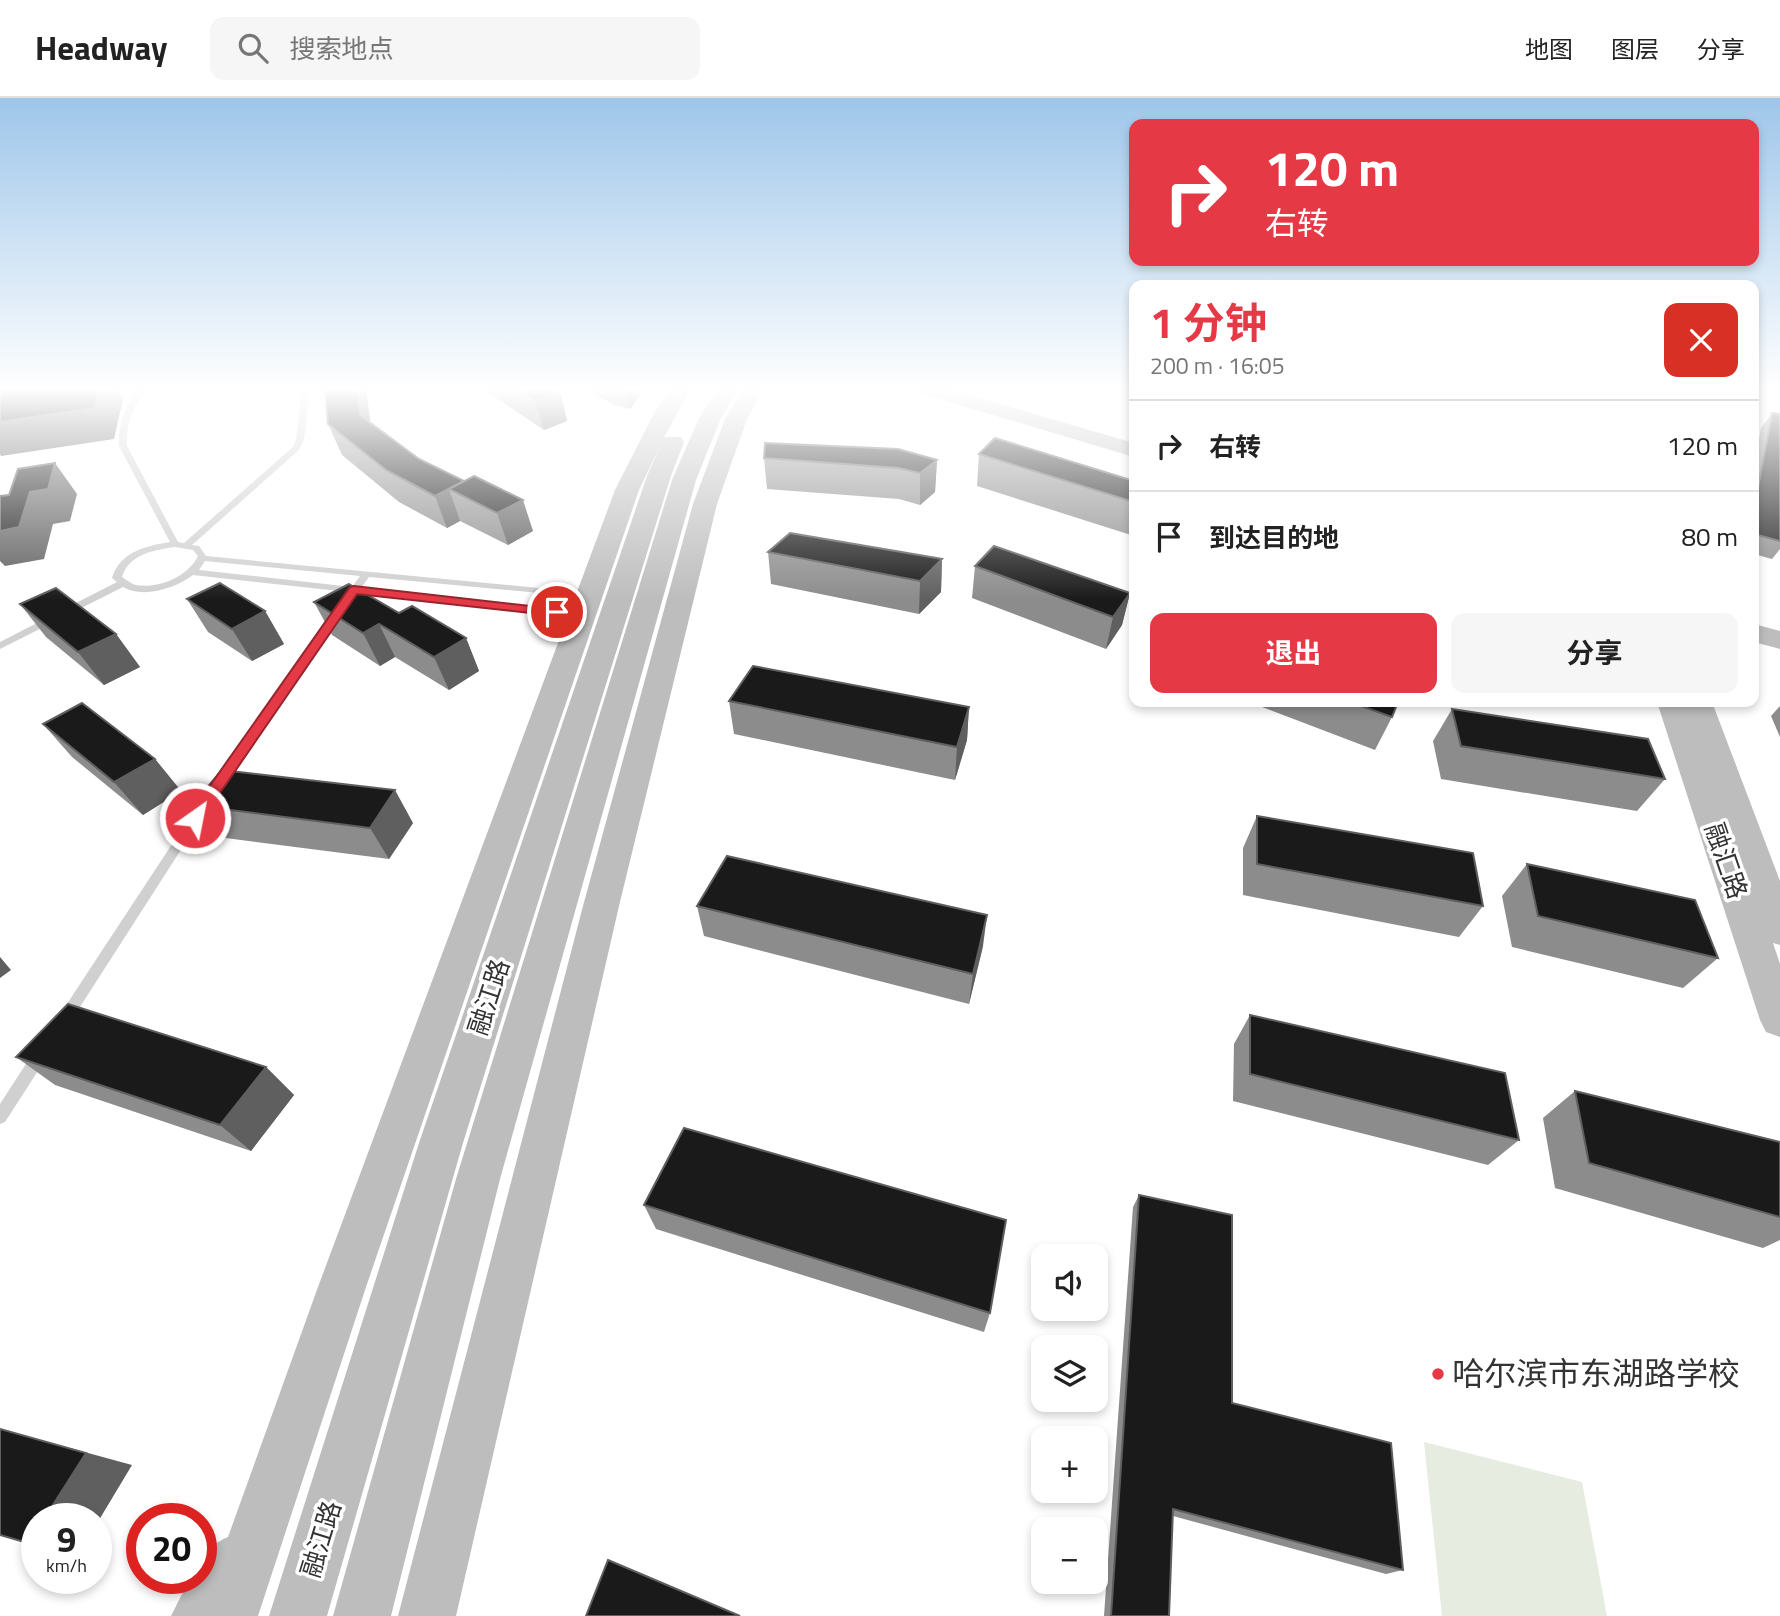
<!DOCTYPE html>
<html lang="zh">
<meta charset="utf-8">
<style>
:root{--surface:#fff;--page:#f6f6f6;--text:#222;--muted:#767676;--line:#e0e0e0;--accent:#e63946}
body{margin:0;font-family:"Titillium Web","Noto Sans SC",sans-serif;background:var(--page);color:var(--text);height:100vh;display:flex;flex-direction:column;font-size:26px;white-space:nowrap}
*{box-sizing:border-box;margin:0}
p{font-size:23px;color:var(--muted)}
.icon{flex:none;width:38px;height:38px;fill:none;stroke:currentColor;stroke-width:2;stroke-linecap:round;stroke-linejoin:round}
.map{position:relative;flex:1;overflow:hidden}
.details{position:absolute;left:1129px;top:182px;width:630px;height:427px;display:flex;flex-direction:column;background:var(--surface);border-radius:14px;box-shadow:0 4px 10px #0003}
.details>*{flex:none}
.hud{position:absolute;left:1129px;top:21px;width:630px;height:147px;border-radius:14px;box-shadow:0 4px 10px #0003;background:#e63946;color:#fff;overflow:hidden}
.fabs{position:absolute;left:1031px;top:1146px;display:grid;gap:14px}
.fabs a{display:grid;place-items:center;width:77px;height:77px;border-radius:14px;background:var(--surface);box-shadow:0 4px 10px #0003;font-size:35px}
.speed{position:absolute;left:21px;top:1405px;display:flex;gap:14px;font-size:35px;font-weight:700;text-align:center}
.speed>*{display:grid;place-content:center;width:91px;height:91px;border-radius:50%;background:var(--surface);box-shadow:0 4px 10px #0003;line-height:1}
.speed small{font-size:18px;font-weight:400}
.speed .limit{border:10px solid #d22;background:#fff;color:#111}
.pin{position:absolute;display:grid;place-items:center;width:60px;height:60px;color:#fff;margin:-30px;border:4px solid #fff;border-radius:50%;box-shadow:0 2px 7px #0007}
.me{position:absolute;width:77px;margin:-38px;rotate:33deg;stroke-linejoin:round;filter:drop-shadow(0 0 5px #0008)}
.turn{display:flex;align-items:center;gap:24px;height:147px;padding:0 21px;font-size:32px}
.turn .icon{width:91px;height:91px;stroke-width:2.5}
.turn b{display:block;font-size:49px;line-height:60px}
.round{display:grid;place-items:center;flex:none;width:74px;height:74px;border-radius:14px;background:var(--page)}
.headline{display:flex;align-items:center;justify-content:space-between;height:119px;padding:0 21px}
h1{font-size:42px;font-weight:700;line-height:52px;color:var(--accent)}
.button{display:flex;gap:14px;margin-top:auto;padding:14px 21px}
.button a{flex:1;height:80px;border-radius:14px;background:var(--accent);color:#fff;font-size:28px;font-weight:700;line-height:80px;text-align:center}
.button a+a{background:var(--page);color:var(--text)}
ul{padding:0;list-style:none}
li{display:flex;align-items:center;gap:21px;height:91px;padding:0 21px;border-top:2px solid var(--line)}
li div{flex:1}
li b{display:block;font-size:26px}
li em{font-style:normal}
header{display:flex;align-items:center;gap:42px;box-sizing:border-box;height:98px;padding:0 35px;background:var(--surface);border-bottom:2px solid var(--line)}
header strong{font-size:33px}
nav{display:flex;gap:38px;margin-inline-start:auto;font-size:24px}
.search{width:490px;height:63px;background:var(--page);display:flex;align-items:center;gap:18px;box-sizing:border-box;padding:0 24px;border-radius:14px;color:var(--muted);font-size:26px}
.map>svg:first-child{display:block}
</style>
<header>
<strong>Headway</strong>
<div class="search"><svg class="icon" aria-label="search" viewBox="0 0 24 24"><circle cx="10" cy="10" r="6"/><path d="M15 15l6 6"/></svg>搜索地点</div>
<nav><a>地图</a><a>图层</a><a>分享</a></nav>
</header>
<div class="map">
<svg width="1780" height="1518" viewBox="0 0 1780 1518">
<rect width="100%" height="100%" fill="#fff"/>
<path fill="#e6ecdf" d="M1424,1344L1582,1384L1607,1518H1442Z"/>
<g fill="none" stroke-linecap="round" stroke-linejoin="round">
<g fill="#d0d0d0" fill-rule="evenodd">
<path d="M140,290H148C133,308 126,325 127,348L178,444L184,445L293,349L296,342L302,290H310L304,342L299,352L192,447L199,448L206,458L590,495L595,498L593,500L369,479L361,490L583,514L588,517L583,520L357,495L351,503L348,504L343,501L348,494L193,477C176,490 143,501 123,489L0,551V544L117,484L112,480C120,454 145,448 170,444L119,348C118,326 125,307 140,290ZM175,449L193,452L198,458C188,479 158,491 136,487C131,486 127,482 122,479C129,456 154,452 175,449ZM205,463L360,478L352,489L199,472Z"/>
<path d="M337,513L342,516L223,688H215L213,685L215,682L334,514Z"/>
<path d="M207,698L213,702L211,705L69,926L64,928L59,926L57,922L59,918L203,699Z"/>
<path d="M40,951L45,952L47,957L45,962L5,1024L0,1026V1006L35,952Z"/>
</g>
<g fill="#bdbdbd" fill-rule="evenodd">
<path d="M671,290H691L662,343L665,339H681L684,344L671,378L463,1045L327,1518H269L419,1045L647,378L661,346L639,392L366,1189L258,1518H171L190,1480H201C201,1457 206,1449 228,1439L318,1189L615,392L653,317Z"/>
<path d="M719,290H739L721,320L696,382L500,1081L391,1518H333L456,1081L672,382L699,320Z"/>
<path d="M744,290H764L747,321L717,406L619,808L456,1518H398L583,808L693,406L725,321Z"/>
<path d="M913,290H945L1134,345V359L916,294Z"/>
<path d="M1754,526L1780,533V551L1754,544Z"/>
<path d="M1657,604H1712L1780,783V847L1773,845L1780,866V939L1766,934L1760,922Z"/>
</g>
</g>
<g fill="#8c8c8c">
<path d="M366,290L370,324L419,361L533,433L508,447L460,423L447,430L399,404L342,357L328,326Z"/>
<path d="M481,290H554L567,323L544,332Z"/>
<path d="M585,290H645L630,311L614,307Z"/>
<path d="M1772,315L1780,316V451L1772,461L1754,456V368L1761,330Z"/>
<path d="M979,356L1134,383V438L977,388Z"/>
<path d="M764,360L937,362L935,394L920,407L899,401L767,391Z"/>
<path d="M768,454L942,461L941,494L919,516L771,486Z"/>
<path d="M975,468L1130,495L1122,527L1106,551L972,500Z"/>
<path d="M187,501L265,513L284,546L252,563L208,534Z"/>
<path d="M314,504L399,515L466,540L479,573L449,592L395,559L380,568L332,537Z"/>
<path d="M20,506L116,536L140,569L104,587L46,539Z"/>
<path d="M729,603L969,609L967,642L955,682L734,636Z"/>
<path d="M1249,604H1398L1392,619L1375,652Z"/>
<path d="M1780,608V639L1771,618Z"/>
<path d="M1452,611L1665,681L1637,713L1441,681L1433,643Z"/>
<path d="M43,626L155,661L181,693L143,717L72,659Z"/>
<path d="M192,707L413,725L389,761L218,739Z"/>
<path d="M1257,718L1483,808L1459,839L1243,797V750Z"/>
<path d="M1527,766L1718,860L1683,890L1512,849L1502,798Z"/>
<path d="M697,808L983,848L969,906L704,838Z"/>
<path d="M1250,917L1519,1042L1488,1067L1233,1003L1234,946Z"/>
<path d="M16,959L266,969L294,997L251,1053L55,987Z"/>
<path d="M1575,993L1780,1046V1142L1763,1150L1555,1090L1543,1020Z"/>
<path d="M1139,1097L1232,1305L1403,1472L1386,1476L1173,1418L1169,1518H1104L1133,1109Z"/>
<path d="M644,1107L990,1215L984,1234L656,1131Z"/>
</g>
<g fill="#5f5f5f">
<path d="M100,290H116L123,301L114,341L1,358L0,356V324Z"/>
<path d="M357,290H366L373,347L360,317Z"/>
<path d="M626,290H645L630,311Z"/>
<path d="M560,293L567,323L544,332L535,302Z"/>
<path d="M937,362L935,394L920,407V375Z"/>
<path d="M55,365L77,396L70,423L53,426L44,461L5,468L0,463V433L30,394Z"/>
<path d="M449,391L460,423L447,430L435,398Z"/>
<path d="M523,402L533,433L508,447L497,415Z"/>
<path d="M942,461L941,494L919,516L920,483Z"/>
<path d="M1130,495L1122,527L1106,551L1113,519Z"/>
<path d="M265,513L284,546L252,563L232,531Z"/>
<path d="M379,526L395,559L380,568L363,535Z"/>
<path d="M116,536L140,569L104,587L78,554Z"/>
<path d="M466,540L479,573L449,592L434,559Z"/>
<path d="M969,609L967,642L955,682L957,649Z"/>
<path d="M155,661L181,693L143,717L114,684Z"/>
<path d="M395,692L413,725L389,761L370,730Z"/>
<path d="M987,817L983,848L969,906L973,876Z"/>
<path d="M0,859L11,872L0,880Z"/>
<path d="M266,969L294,997L251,1053L220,1027Z"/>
<path d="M0,1331L132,1367L96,1427V1421H44Z"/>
<path d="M37,1432V1447L28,1445Z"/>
</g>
<g fill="#1a1a1a" stroke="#5f5f5f" stroke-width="2">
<path d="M0,290H100L94,310L0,324Z"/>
<path d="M325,290H357L360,317L419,361L464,383L435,398L386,372L328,326Z"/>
<path d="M517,290H554L560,293L535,302Z"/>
<path d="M1772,315L1780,316V443L1754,436V411Z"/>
<path d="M995,340L1134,383V404L979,356Z"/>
<path d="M765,345L898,351L937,362L920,375L899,370L764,360Z"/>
<path d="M55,365L48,391L30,394L19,429L0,433V398L9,397L18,371Z"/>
<path d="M474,378L523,402L497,415L449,391Z"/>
<path d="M790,435L942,461L920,483L768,454Z"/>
<path d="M994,448L1130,495L1113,519L975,468Z"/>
<path d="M220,485L265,513L232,531L187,501Z"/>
<path d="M349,486L399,515L412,508L466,540L434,559L379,526L363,535L314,504Z"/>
<path d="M56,490L116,536L78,554L20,506Z"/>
<path d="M753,568L969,609L957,649L729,603Z"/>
<path d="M1350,604H1398L1392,619Z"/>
<path d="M82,605L155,661L114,684L43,626Z"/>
<path d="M1452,611L1648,641L1665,681L1461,648Z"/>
<path d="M222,672L395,692L370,730L192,707Z"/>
<path d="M1257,718L1473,755L1483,808L1257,766Z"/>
<path d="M727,758L987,817L973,876L697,808Z"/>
<path d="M1527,766L1695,802L1718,860L1538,818Z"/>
<path d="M68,906L266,969L220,1027L16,959Z"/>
<path d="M1250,917L1505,975L1519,1042L1250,976Z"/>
<path d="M1575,993L1780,1044V1119L1589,1065Z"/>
<path d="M684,1030L1006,1122L990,1215L644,1107Z"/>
<path d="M1139,1097L1232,1117V1305L1391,1345L1403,1472L1173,1411L1169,1518H1111Z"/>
<path d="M0,1331L86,1355L44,1421H37V1432L28,1445L0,1437Z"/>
<path d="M608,1462L740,1518H586Z"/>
</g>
<linearGradient id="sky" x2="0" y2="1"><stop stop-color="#9ec6ea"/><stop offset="0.58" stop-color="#fff"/><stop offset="1" stop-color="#fff" stop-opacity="0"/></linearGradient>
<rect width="1780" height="502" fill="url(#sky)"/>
<path fill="#e63946" stroke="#96252e" stroke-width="2" d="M354,488L557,511L564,514L557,518L357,496L200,724H190L187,720L190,716L350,489Z"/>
<circle fill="#e63946" stroke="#fff" stroke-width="2.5" cx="1438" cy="1276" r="7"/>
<g text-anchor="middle" stroke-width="7" stroke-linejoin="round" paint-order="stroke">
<g font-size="26" fill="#333" stroke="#fff">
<text transform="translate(1726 763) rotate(71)" y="9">融汇路</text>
<text transform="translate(489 899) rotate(-72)" y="9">融江路</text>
<text transform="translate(321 1441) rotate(-73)" y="9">融江路</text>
</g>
<g font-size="32" fill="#333" stroke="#fff" text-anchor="start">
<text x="1452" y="1287">哈尔滨市东湖路学校</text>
</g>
</g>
</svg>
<div class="fabs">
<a><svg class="icon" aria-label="sound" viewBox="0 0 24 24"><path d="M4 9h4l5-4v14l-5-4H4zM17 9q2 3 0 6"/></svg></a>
<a><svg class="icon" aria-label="layers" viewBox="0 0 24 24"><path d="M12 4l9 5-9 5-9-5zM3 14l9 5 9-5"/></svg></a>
<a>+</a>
<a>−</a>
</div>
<div class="speed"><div>9<small>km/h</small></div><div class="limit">20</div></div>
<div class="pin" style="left:557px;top:514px;background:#d93025"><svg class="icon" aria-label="arrive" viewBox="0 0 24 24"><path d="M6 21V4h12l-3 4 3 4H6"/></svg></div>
<svg class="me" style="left:195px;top:720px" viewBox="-20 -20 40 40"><circle r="17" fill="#e63946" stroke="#fff" stroke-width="3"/><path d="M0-11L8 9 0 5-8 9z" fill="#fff"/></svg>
<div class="hud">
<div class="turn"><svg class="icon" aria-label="right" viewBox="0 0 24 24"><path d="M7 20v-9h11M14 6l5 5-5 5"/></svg><div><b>120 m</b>右转</div></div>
</div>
<section class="details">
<div class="headline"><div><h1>1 分钟</h1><p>200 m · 16:05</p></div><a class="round" style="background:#d93025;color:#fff"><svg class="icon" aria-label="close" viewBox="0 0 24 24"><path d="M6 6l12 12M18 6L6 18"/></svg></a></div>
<ul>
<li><svg class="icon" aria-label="right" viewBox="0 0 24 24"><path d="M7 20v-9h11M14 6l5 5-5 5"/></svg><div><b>右转</b></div><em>120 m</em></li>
<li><svg class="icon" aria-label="arrive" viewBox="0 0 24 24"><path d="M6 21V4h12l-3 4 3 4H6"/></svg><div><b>到达目的地</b></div><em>80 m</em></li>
</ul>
<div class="button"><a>退出</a><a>分享</a></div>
</section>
</div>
